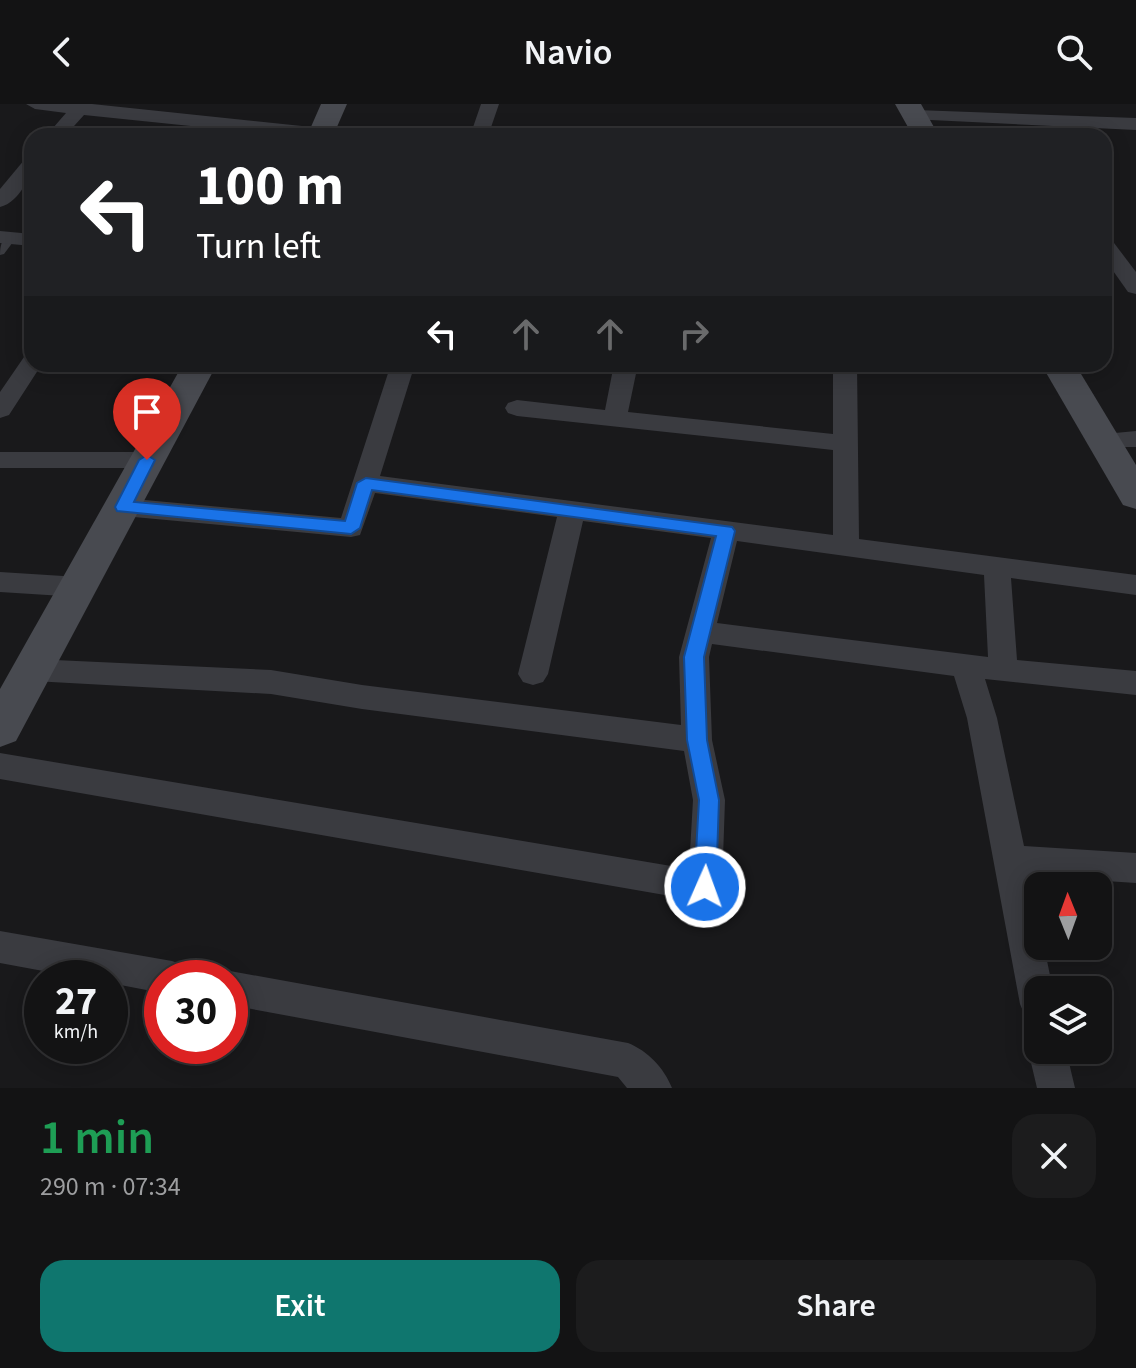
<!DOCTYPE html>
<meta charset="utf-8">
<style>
:root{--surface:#131314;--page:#1c1c1d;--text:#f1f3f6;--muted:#9d9ea0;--line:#323234;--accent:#0f766e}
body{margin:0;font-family:"Source Sans 3",sans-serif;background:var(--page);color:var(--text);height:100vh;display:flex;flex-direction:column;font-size:30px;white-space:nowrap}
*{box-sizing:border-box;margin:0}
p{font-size:26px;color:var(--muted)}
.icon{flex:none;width:44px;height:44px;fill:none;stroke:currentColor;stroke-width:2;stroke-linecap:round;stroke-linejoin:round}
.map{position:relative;height:984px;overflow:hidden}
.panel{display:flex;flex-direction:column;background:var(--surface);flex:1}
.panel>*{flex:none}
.hud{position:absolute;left:24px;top:24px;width:1088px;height:244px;border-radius:24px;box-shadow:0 4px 20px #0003,0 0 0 2px var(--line);background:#202124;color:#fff;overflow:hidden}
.needle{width:52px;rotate:359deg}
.tools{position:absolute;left:1024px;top:768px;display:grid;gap:16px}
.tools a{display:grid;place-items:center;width:88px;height:88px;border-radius:16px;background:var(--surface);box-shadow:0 4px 20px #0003,0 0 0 2px var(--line);font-size:40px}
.speed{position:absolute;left:24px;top:856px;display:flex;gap:16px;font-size:40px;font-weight:700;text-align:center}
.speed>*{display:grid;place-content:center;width:104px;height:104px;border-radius:50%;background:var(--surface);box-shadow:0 4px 20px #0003,0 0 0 2px var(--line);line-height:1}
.speed small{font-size:20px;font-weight:400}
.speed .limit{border:12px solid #d22;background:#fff;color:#111}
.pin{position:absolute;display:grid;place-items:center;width:68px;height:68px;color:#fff;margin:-82px -34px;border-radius:50% 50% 50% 0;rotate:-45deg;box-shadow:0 0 8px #0007}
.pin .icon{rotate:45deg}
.me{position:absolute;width:88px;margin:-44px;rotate:2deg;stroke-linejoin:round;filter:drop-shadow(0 0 6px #0008)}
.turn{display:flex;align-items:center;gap:28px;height:168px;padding:0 40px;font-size:36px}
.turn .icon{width:104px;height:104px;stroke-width:2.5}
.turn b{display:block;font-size:56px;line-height:68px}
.lanes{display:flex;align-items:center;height:76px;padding:0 40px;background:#0003;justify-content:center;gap:40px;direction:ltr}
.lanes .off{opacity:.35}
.round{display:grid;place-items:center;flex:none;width:84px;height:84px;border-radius:24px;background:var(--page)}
.overview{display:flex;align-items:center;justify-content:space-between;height:136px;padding:0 40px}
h1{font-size:48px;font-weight:600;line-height:60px;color:#1e9e55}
.primary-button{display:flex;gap:16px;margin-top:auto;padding:16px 40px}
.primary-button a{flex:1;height:92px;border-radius:24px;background:var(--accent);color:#fff;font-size:32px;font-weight:600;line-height:92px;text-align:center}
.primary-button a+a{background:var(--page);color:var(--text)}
header{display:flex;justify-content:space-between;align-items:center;height:104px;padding:0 40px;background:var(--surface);font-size:36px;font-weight:600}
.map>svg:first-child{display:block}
</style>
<header><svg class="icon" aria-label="back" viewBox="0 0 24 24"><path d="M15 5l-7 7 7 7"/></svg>Navio<svg class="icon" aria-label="search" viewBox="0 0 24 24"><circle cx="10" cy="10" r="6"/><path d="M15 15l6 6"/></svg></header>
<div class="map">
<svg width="1136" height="984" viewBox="0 0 1136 984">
<rect width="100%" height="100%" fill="#19191b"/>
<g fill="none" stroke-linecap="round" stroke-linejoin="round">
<path fill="#3a3b40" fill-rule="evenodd" d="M11,131L16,134L4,150L0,151C0,143 1,133 11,131Z"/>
<g fill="#3a3b40" fill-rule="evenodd">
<path d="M26,0H92L321,24L330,30L287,32L84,11L65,32H46L66,9L35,5Z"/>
<path d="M481,0H499L488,32H470Z"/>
<path d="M916,6L1136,14V26L910,15L907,11L910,7Z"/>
<path d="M32,53C32,71 20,98 0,103V85L25,55Z"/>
<path d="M0,127L32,130V142L0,139Z"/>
<path d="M1104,133L1111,135L1136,168V190L1128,188L1104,154Z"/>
<path d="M32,251V260H42L9,311L0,314V288L24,253Z"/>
<path d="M391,260H415L380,372L833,431V346L517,312L508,309L505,304L508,299L517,296L605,306L614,260H638L628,308L833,330V260H857L859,435L1136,471V491L1011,474L1017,556L1136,567V591L985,575L997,614L1024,742L1136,749V779L1030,772L1038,812V842H1044L1053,886H1038V917L1025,912L1020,900L967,614L954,572L712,540L709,553L712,636L725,696L722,783L717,794L705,798L0,675V649L689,765L693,696L684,647L362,605L271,590L33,577L23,574L18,566L23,558L33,555L271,566L362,581L681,621L679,553L711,434L583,417L548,570L543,578L533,581L523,578L518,570L557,413L375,389L360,431L351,433L123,412L114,409L110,403L114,397L123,394L341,414ZM737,437L984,471L988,553L717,519Z"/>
<path d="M754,260H789L790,261L786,266L758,265Z"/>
<path d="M1136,327V343H1094L1091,337L1094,331Z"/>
<path d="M0,348H147L156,350L160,356L156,362L147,364H0Z"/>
<path d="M0,468L79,473L89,476L93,483L89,490L79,493L0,488Z"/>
<path d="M0,827L172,857L185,862L190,874H162V889L110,879V874H81L0,859Z"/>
<path d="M230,867L628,939C648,947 664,964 672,984H627L618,973L230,901V874H216Z"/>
<path d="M1038,931V946H1066L1075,984H1037L1028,946L1034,933Z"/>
</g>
<g fill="#484a50" fill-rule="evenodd">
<path d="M321,0H347L333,32H307Z"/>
<path d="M895,0H921L939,32H913Z"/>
<path d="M183,260H217L16,637L0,643V585Z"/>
<path d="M1041,260H1075L1136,361V405L1123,401Z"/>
</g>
</g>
<path fill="#1a73e8" stroke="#114b97" stroke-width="2" d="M147,351L155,356L134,398L345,417L357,379L366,374L732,423L735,427L704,553L707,636L719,696L716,783L713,790L705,793L697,790L694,783L699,696L687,636L684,553L716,432L372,386L360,424L351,430L117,407L115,403L139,356Z"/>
</svg>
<div class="tools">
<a><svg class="needle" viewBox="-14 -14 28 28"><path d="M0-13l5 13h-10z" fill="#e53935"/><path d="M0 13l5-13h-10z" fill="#9d9ea0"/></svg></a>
<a><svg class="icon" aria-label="layers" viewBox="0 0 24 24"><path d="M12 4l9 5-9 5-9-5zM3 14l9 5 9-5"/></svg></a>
</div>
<div class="speed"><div>27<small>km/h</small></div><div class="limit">30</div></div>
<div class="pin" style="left:147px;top:356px;background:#d93025"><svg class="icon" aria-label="arrive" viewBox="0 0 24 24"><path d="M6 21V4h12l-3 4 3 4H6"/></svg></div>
<svg class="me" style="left:705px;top:783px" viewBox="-20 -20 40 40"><circle r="17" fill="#1a73e8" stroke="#fff" stroke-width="3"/><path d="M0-11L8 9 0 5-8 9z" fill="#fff"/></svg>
<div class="hud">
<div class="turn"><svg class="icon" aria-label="left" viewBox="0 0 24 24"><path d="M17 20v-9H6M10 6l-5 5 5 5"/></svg><div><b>100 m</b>Turn left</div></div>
<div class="lanes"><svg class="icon" aria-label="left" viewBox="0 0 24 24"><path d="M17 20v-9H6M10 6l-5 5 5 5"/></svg><svg class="icon off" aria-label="ahead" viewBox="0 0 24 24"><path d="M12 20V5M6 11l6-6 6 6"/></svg><svg class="icon off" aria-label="ahead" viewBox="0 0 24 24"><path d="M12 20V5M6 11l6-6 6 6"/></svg><svg class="icon off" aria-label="right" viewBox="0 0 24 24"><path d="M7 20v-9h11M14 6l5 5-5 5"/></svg></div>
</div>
</div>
<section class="panel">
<div class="overview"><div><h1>1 min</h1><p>290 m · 07:34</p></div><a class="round"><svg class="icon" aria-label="close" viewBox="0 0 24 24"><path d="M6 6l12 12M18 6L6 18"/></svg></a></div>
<div class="primary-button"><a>Exit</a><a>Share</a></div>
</section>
